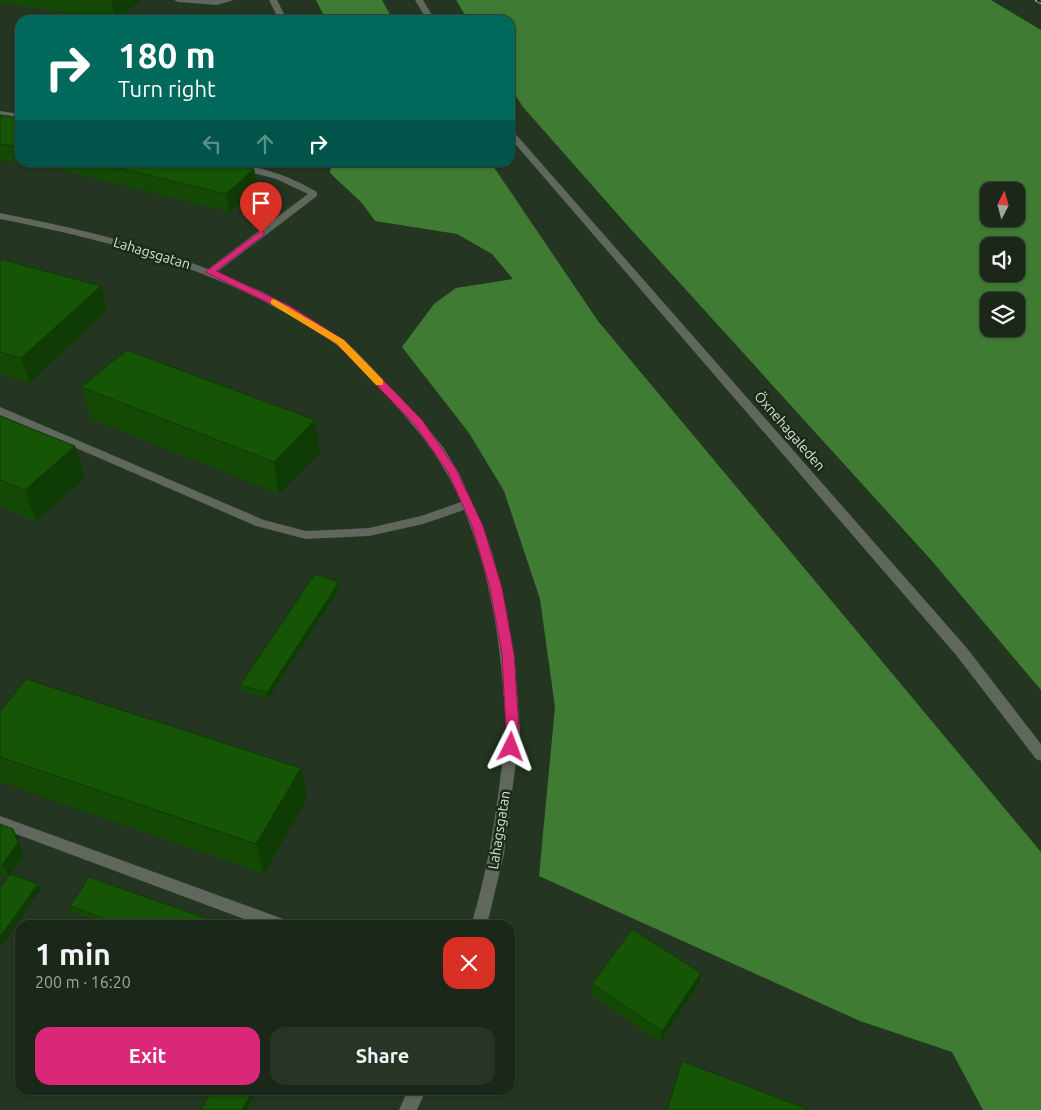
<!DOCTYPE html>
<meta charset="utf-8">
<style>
:root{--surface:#1b2819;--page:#283426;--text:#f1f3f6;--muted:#a0a6a2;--line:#394438;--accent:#db2777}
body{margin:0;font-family:Ubuntu,sans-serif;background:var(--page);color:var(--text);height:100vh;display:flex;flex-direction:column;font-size:19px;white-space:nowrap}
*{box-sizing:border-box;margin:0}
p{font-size:16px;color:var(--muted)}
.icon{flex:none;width:28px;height:28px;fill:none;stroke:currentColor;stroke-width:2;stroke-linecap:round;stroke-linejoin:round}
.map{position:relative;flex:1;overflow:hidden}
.details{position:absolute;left:15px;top:920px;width:500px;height:175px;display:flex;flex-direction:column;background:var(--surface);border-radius:15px;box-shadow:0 1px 4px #0004,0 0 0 1px var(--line)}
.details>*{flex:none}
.guide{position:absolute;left:15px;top:15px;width:500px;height:152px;border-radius:15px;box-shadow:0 1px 4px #0004,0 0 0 1px var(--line);background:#00695c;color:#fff;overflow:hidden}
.needle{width:32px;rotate:6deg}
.buttons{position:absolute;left:980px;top:182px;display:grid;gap:10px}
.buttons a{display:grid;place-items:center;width:45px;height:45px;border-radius:10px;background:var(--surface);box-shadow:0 1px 4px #0004,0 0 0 1px var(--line);font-size:25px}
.pin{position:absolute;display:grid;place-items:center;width:42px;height:42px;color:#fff;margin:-51px -21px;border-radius:50% 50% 50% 0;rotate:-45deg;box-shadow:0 0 5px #0007}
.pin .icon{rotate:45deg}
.me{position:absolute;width:55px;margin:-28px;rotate:3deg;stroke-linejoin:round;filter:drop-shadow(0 0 4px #0008)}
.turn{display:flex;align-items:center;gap:18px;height:105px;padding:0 20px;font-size:22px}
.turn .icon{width:65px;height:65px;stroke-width:2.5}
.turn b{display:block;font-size:35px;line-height:42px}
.lanes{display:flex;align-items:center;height:48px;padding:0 20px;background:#0003;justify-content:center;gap:25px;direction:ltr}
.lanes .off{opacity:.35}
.round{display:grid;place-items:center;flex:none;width:52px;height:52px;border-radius:15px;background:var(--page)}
.headline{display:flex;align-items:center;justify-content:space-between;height:85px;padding:0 20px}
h1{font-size:30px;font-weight:600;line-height:38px}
.cta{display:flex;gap:10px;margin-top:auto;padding:10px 20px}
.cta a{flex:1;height:58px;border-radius:15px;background:var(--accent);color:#fff;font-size:20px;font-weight:600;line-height:58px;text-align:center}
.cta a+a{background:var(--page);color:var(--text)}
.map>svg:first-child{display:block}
</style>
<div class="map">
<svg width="1041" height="1110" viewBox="0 0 1041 1110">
<rect width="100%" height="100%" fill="#243521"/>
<g fill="#3f7b33" fill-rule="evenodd">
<path d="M316,0H382L393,20H326Z"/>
<path d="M456,0H991L1041,30V690L932,561L628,226L523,107L510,87V20H468ZM989,191H1016V219H989ZM1016,246V274H989V246ZM989,301H1016V329H989Z"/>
<path d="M331,163H491L598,321L1041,852V1110H983L952,1052L860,1021L539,876L555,707L540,599L504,491L469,433L402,347L434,304L456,288L513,279L492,254L457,234L375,221L362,203L330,173Z"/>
</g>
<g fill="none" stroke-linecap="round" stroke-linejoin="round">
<g fill="#60685e" fill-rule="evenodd">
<path d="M174,0H234L217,5L178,2Z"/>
<path d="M269,0H277L287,20H279Z"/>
<path d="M415,0H423L435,20H427Z"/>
<path d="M0,111L20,114V120L0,117Z"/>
<path d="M510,130L513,131L966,647L1041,744V761L1036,759L956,655L510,138Z"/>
<path d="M210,162C247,162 286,173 317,192V196L217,272L263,292L303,314L354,349L416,414L443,447L459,473L482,525L492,552L506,607L515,663L520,731L504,854L487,925H471C485,880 493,834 499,788C501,769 505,750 506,732C506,717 504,701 503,686C498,625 487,566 464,510L423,524L369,536L306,539L256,526L0,415V407L264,520L306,531L369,528L421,516L461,502C443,460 416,427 385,394C370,379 357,362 340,348C321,332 298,319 276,308C190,261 96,238 0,219V213C71,227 141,243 208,269L308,194L276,179Z"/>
<path d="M0,816L286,920L288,925H260L0,828Z"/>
<path d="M408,1090H426L417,1110H399Z"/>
</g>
<g stroke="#a5b1a2" stroke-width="4">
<path id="rail" d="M1037,0L1041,2"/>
</g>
<use href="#rail" stroke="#1a2b17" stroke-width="2.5" stroke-dasharray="8" stroke-linecap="butt"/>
</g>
<g fill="#134805">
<path d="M0,0H141L116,20L30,7L0,3Z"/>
<path d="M0,115L20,118V161L18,163L0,160Z"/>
<path d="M27,162H228L254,169L257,186L229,212Z"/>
<path d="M0,259L101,286L107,310L30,383L0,374Z"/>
<path d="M81,387L320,452L279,494L91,419Z"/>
<path d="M0,416L85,478L36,522L0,506Z"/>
<path d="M339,582L340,588L268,699L242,691L240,685Z"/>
<path d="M0,712L307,799L264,874L0,782Z"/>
<path d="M0,824L13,829L19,841L24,855L11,874L38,884L41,890L0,873Z"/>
<path d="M70,906L225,925H110L72,912Z"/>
<path d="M592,984H699L660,1042L591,995Z"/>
</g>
<g fill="#0f3b04">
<path d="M111,0H141L116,20Z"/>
<path d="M15,144L20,161L18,163L13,146Z"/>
<path d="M254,169L257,186L229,212L226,194Z"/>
<path d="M101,286L107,310L30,383L21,358Z"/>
<path d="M315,420L320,452L279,494L274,462Z"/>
<path d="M75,446L85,478L36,522L25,490Z"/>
<path d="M339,582L340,588L268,699L267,693Z"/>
<path d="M301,768L307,799L264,874L256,844Z"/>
<path d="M13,829L19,841L24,855L9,877L2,865Z"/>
<path d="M38,884L41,890L0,948V937Z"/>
<path d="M701,973L699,984L660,1042L662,1031Z"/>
<path d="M253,1090H257L247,1110H242Z"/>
</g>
<g fill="#165406" stroke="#0f3b04">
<path d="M0,115L20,118V145L15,144L13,146L0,144Z"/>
<path d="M94,162H228L254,169L226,194Z"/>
<path d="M0,259L101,286L21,358L0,352Z"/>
<path d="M127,350L315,420L274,462L81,387Z"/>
<path d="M0,416L75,446L25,490L0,480Z"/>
<path d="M315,574L339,582L267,693L240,685Z"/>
<path d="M26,679L301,768L256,844L0,757V712Z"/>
<path d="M0,824L13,829L18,843L2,865L0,864Z"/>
<path d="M10,874L38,884L0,937V887Z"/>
<path d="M89,877L225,925H123L70,906Z"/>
<path d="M632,929L701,973L662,1031L592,984Z"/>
<path d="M682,1061L810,1110H667Z"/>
<path d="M212,1090H253L242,1110H201Z"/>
</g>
<path fill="#db2777" stroke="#8e194d" d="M261,231L264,232V235L216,271L290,306L344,340L422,420L456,469L483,526L502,588L514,654L519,730L515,751L511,752L506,751L504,747L506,730L502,654L490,588L472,526L448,472L415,425L337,344L283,310L205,272Z"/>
<path fill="#f59e0b" d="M274,299L344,340L383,380V385H376L337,344L271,304V300Z"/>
<g text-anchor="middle" stroke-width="5" stroke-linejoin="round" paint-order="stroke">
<g font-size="14" fill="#d7e1d5" stroke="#1a2b17">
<text transform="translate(152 253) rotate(17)" y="5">Lahagsgatan</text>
<text transform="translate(790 431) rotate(49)" y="5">Öxnehagaleden</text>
<text transform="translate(499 830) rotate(-81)" y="5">Lahagsgatan</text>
</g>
</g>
</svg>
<div class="buttons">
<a><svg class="needle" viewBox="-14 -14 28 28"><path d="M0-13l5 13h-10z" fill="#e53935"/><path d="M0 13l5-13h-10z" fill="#a0a6a2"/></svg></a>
<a><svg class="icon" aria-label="sound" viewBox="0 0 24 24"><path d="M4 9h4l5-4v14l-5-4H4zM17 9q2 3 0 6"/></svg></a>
<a><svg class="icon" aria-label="layers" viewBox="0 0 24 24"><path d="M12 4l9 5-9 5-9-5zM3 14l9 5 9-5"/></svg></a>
</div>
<div class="pin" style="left:261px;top:233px;background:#d93025"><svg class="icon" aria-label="arrive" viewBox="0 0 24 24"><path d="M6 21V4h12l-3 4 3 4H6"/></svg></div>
<svg class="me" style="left:511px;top:747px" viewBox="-20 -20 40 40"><path d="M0-17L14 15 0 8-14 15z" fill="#db2777" stroke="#fff" stroke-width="4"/></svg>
<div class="guide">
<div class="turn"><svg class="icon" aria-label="right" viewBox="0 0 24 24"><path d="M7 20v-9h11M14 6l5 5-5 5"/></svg><div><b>180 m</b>Turn right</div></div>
<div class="lanes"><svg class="icon off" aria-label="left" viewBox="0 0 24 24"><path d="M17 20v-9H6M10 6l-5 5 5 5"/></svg><svg class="icon off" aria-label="ahead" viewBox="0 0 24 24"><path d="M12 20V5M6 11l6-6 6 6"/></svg><svg class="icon" aria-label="right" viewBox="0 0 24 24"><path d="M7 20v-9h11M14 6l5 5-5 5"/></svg></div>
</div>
<section class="details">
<div class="headline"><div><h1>1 min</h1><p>200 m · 16:20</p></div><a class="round" style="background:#d93025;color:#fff"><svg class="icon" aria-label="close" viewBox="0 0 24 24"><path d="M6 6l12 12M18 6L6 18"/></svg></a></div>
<div class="cta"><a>Exit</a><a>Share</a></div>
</section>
</div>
